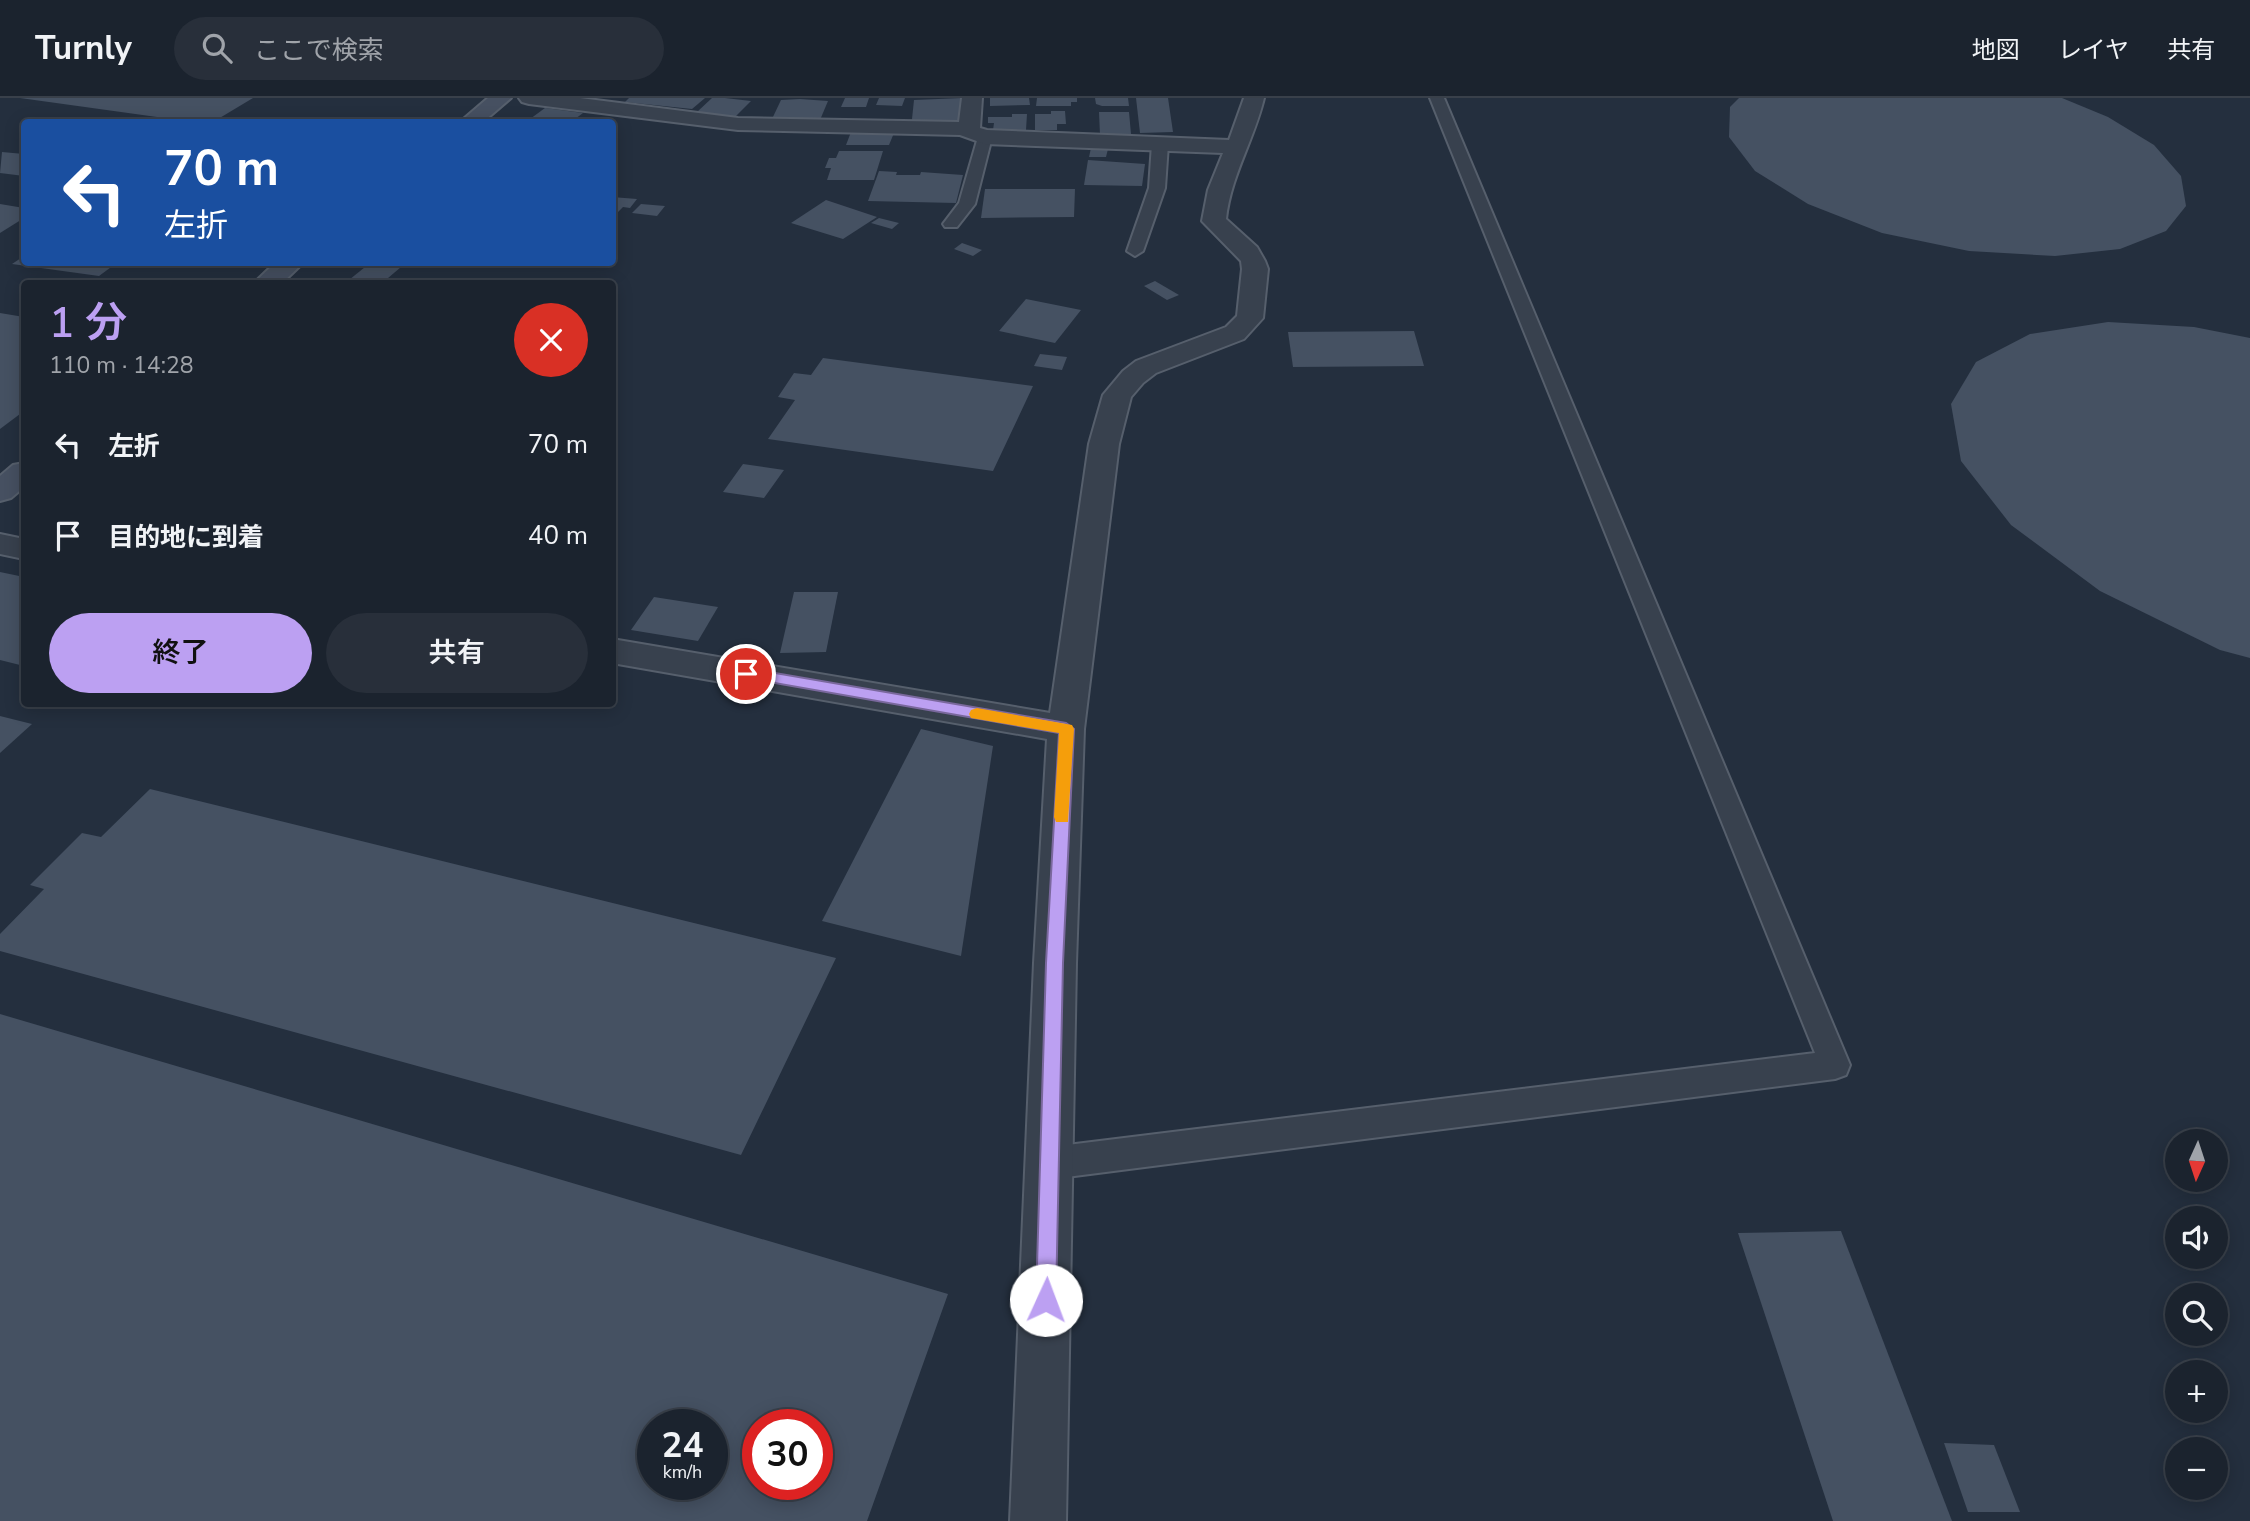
<!DOCTYPE html>
<html lang="ja">
<meta charset="utf-8">
<style>
:root{--surface:#1b232e;--page:#282f3a;--text:#f1f3f6;--muted:#a0a4aa;--line:#39404a;--accent:#bca0f2}
body{margin:0;font-family:"Nunito Sans","Noto Sans JP",sans-serif;background:var(--page);color:var(--text);height:100vh;display:flex;flex-direction:column;font-size:26px;white-space:nowrap}
*{box-sizing:border-box;margin:0}
p{font-size:23px;color:var(--muted)}
.icon{flex:none;width:38px;height:38px;fill:none;stroke:currentColor;stroke-width:2;stroke-linecap:round;stroke-linejoin:round}
.map{position:relative;flex:1;overflow:hidden}
.side{position:absolute;left:21px;top:182px;width:595px;height:427px;display:flex;flex-direction:column;background:var(--surface);border-radius:7px;box-shadow:0 4px 18px #0003,0 0 0 2px var(--line)}
.side>*{flex:none}
.banner{position:absolute;left:21px;top:21px;width:595px;height:147px;border-radius:7px;box-shadow:0 4px 18px #0003,0 0 0 2px var(--line);background:#1a4fa0;color:#fff;overflow:hidden}
.needle{width:46px;rotate:183deg}
.buttons{position:absolute;left:2165px;top:1031px;display:grid;gap:14px}
.buttons a{display:grid;place-items:center;width:63px;height:63px;border-radius:50%;background:var(--surface);box-shadow:0 4px 18px #0003,0 0 0 2px var(--line);font-size:35px}
.speed{position:absolute;left:637px;top:1311px;display:flex;gap:14px;font-size:35px;font-weight:700;text-align:center}
.speed>*{display:grid;place-content:center;width:91px;height:91px;border-radius:50%;background:var(--surface);box-shadow:0 4px 18px #0003,0 0 0 2px var(--line);line-height:1}
.speed small{font-size:18px;font-weight:400}
.speed .limit{border:10px solid #d22;background:#fff;color:#111}
.pin{position:absolute;display:grid;place-items:center;width:60px;height:60px;color:#fff;margin:-30px;border:4px solid #fff;border-radius:50%;box-shadow:0 2px 7px #0007}
.me{position:absolute;width:77px;margin:-38px;rotate:2deg;stroke-linejoin:round;filter:drop-shadow(0 0 5px #0008)}
.turn{display:flex;align-items:center;gap:24px;height:147px;padding:0 28px;font-size:32px}
.turn .icon{width:91px;height:91px;stroke-width:2.5}
.turn b{display:block;font-size:49px;line-height:60px}
.round{display:grid;place-items:center;flex:none;width:74px;height:74px;border-radius:37px;background:var(--page)}
.head{display:flex;align-items:center;justify-content:space-between;height:119px;padding:0 28px}
h1{font-size:42px;font-weight:600;line-height:52px;color:var(--accent)}
.action{display:flex;gap:14px;margin-top:auto;padding:14px 28px}
.action a{flex:1;height:80px;border-radius:42px;background:var(--accent);color:#111;font-size:28px;font-weight:600;line-height:80px;text-align:center}
.action a+a{background:var(--page);color:var(--text)}
ul{padding:0;list-style:none}
li{display:flex;align-items:center;gap:21px;height:91px;padding:0 28px}
li div{flex:1}
li b{display:block;font-size:26px}
li em{font-style:normal}
header{display:flex;align-items:center;gap:42px;box-sizing:border-box;height:98px;padding:0 35px;background:var(--surface);border-bottom:2px solid var(--line)}
header strong{font-size:33px}
nav{display:flex;gap:38px;margin-inline-start:auto;font-size:24px}
.search{width:490px;height:63px;background:var(--page);display:flex;align-items:center;gap:18px;box-sizing:border-box;padding:0 24px;border-radius:38px;color:var(--muted);font-size:26px}
.map>svg:first-child{display:block}
</style>
<header>
<strong>Turnly</strong>
<div class="search"><svg class="icon" aria-label="search" viewBox="0 0 24 24"><circle cx="10" cy="10" r="6"/><path d="M15 15l6 6"/></svg>ここで検索</div>
<nav><a>地図</a><a>レイヤ</a><a>共有</a></nav>
</header>
<div class="map">
<svg width="2250" height="1423" viewBox="0 0 2250 1423">
<rect width="100%" height="100%" fill="#242f3e"/>
<g fill="#455162" fill-rule="evenodd">
<path d="M20,0H253L213,24H193Z"/>
<path d="M629,0H705L692,11L625,4Z"/>
<path d="M712,0H725L751,3L735,19L697,14Z"/>
<path d="M845,0H869L866,9H841Z"/>
<path d="M879,0H905L902,8L876,7Z"/>
<path d="M962,0L961,26L914,25L912,21L914,2Z"/>
<path d="M990,0H1029L1030,7L990,8Z"/>
<path d="M1037,0H1077V4H1071V8H1036Z"/>
<path d="M1095,0H1128L1129,8H1102L1096,6Z"/>
<path d="M1136,0H1168L1173,34L1140,35Z"/>
<path d="M1739,0H2062L2108,19L2154,47L2181,78L2186,108L2166,133L2120,151L2055,158L1969,153L1882,135L1808,106L1755,73L1729,39L1730,9Z"/>
<path d="M800,1L828,3L820,22L772,21L781,2Z"/>
<path d="M545,10L583,15L571,24L530,21Z"/>
<path d="M1051,13H1065L1066,26H1057V32H1035V16H1051Z"/>
<path d="M1099,14H1129L1131,36L1100,37Z"/>
<path d="M1012,16H1027L1026,32H993L994,25H988V19H1012Z"/>
<path d="M851,34L894,35L889,47H846Z"/>
<path d="M1091,50L1108,51L1106,59H1089Z"/>
<path d="M839,53H883L874,82H827L831,70H825L829,60H836Z"/>
<path d="M2,54L24,56V78L0,75Z"/>
<path d="M1088,62L1145,66L1142,88L1084,87Z"/>
<path d="M879,73L897,74L896,77H920L921,74L963,77L956,105L868,103Z"/>
<path d="M985,91H1075L1074,119L981,120Z"/>
<path d="M612,99L637,101L630,110L623,109L617,115H612Z"/>
<path d="M826,102L877,119L843,141L791,125Z"/>
<path d="M0,106L24,110V120L0,135Z"/>
<path d="M641,106L665,108L657,118L632,115Z"/>
<path d="M879,120L899,125L892,131L871,125Z"/>
<path d="M962,145L982,152L973,158L954,151Z"/>
<path d="M24,158V164H118L99,178L12,166Z"/>
<path d="M370,165L401,169L381,186H344Z"/>
<path d="M1155,183L1179,197L1167,202L1144,188Z"/>
<path d="M1026,201L1081,212L1055,245L999,233Z"/>
<path d="M0,215L24,219V313L0,331Z"/>
<path d="M2108,224L2194,229L2250,240V560L2220,552L2100,493L2011,427L1961,363L1951,306L1976,264L2030,236Z"/>
<path d="M1414,233L1424,268L1293,269L1288,234Z"/>
<path d="M1040,256L1067,259L1062,272L1034,268Z"/>
<path d="M823,260L1033,288L993,373L768,341L795,302L778,299L794,275L811,277Z"/>
<path d="M743,366L784,372L764,400L723,394Z"/>
<path d="M0,474L24,479V568L0,562Z"/>
<path d="M794,494H838L826,554L780,555Z"/>
<path d="M654,499L718,509L698,543L631,532Z"/>
<path d="M0,618L32,626L0,655Z"/>
<path d="M921,631L993,648L961,858L822,823Z"/>
<path d="M150,691L836,860L741,1057L0,853V836L44,791L30,787L82,735L101,739Z"/>
<path d="M0,916L948,1196L867,1423H0ZM653,1326H712V1386H653ZM758,1326H817V1386H758Z"/>
<path d="M1841,1133L1952,1423H1833L1738,1135Z"/>
<path d="M1944,1345L1994,1347L2020,1414H1968Z"/>
</g>
<g fill="none" stroke-linecap="round" stroke-linejoin="round">
<g stroke="#565f6c" stroke-width="4">
<g id="lane">
<path d="M1430,0H1444L1850,967L1846,977L1835,981L1051,1081L1040,1076L1035,1065L1040,1054L1051,1049L1815,955Z"/>
<path d="M985,35L992,39L975,106L957,129H945L943,126L959,105L978,39Z"/>
<path d="M1160,41L1168,46L1165,90L1143,153L1135,158L1127,153L1149,90L1152,46Z"/>
</g>
</g>
<g stroke="#565f6c" stroke-width="4">
<g id="street">
<path d="M519,0H580L738,20L959,24L962,0H982L980,30L987,32L1229,42L1244,0H1264C1254,42 1231,77 1226,121L1257,149L1265,163L1268,171L1263,220L1244,241L1156,275L1143,285L1131,299L1119,346L1084,631L1076,865L1066,1423H1010L1034,865L1047,641L612,565V541L1050,615L1089,346L1103,297L1123,273L1136,263L1226,229L1237,218L1242,171L1241,163L1202,123L1208,92L1223,55L985,46L960,37L738,32L529,6L522,4Z"/>
<path d="M0,436L24,441V461L0,456Z"/>
</g>
</g>
<g stroke="#565f6c" stroke-width="4">
<g id="secondary">
<path d="M488,0H511L483,24H460Z"/>
<path d="M276,164H304L281,186H253Z"/>
<path d="M24,365V389L11,400L0,403V378L13,367Z"/>
</g>
</g>
<use href="#lane" fill="#38414e" fill-rule="evenodd"/>
<use href="#street" fill="#38414e" fill-rule="evenodd"/>
<use href="#secondary" fill="#465061" fill-rule="evenodd"/>
</g>
<path fill="#bca0f2" stroke="#7a689d" stroke-width="2" d="M746,570L1066,625L1074,631L1063,865L1056,1202L1053,1210L1046,1213L1039,1210L1036,1202L1046,865L1059,635L741,579L739,576L741,572Z"/>
<path fill="#f59e0b" d="M977,610L1072,627L1074,631L1068,724H1056L1054,719L1059,635L971,620L969,616L971,612Z"/>
</svg>
<div class="buttons">
<a><svg class="needle" viewBox="-14 -14 28 28"><path d="M0-13l5 13h-10z" fill="#e53935"/><path d="M0 13l5-13h-10z" fill="#a0a4aa"/></svg></a>
<a><svg class="icon" aria-label="sound" viewBox="0 0 24 24"><path d="M4 9h4l5-4v14l-5-4H4zM17 9q2 3 0 6"/></svg></a>
<a><svg class="icon" aria-label="search" viewBox="0 0 24 24"><circle cx="10" cy="10" r="6"/><path d="M15 15l6 6"/></svg></a>
<a>+</a>
<a>−</a>
</div>
<div class="speed"><div>24<small>km/h</small></div><div class="limit">30</div></div>
<div class="pin" style="left:746px;top:576px;background:#d93025"><svg class="icon" aria-label="arrive" viewBox="0 0 24 24"><path d="M6 21V4h12l-3 4 3 4H6"/></svg></div>
<svg class="me" style="left:1046px;top:1202px" viewBox="-20 -20 40 40"><circle r="19" fill="#fff"/><path d="M0-13L10 11 0 6-10 11z" fill="#bca0f2"/></svg>
<div class="banner">
<div class="turn"><svg class="icon" aria-label="left" viewBox="0 0 24 24"><path d="M17 20v-9H6M10 6l-5 5 5 5"/></svg><div><b>70 m</b>左折</div></div>
</div>
<section class="side">
<div class="head"><div><h1>1 分</h1><p>110 m · 14:28</p></div><a class="round" style="background:#d93025;color:#fff"><svg class="icon" aria-label="close" viewBox="0 0 24 24"><path d="M6 6l12 12M18 6L6 18"/></svg></a></div>
<ul>
<li><svg class="icon" aria-label="left" viewBox="0 0 24 24"><path d="M17 20v-9H6M10 6l-5 5 5 5"/></svg><div><b>左折</b></div><em>70 m</em></li>
<li><svg class="icon" aria-label="arrive" viewBox="0 0 24 24"><path d="M6 21V4h12l-3 4 3 4H6"/></svg><div><b>目的地に到着</b></div><em>40 m</em></li>
</ul>
<div class="action"><a>終了</a><a>共有</a></div>
</section>
</div>
